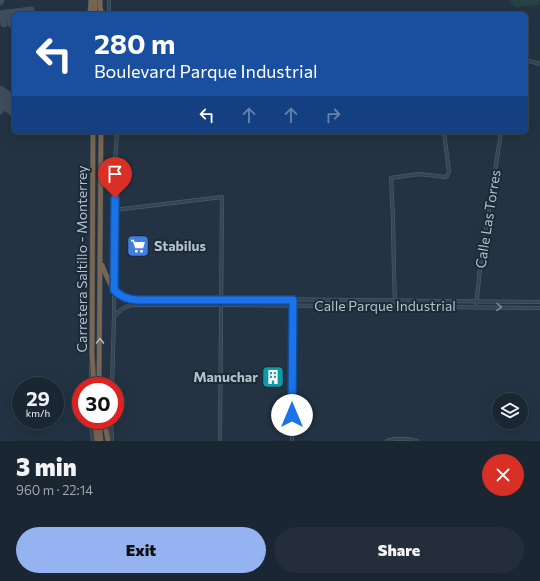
<!DOCTYPE html>
<meta charset="utf-8">
<style>
:root{--surface:#1a2632;--page:#232e3a;--text:#f1f3f6;--muted:#9fa5ac;--line:#38434d;--accent:#95b2f1}
body{margin:0;font-family:Commissioner,sans-serif;background:var(--page);color:var(--text);height:100vh;display:flex;flex-direction:column;font-size:15px;white-space:nowrap}
*{box-sizing:border-box;margin:0}
p{font-size:13px;color:var(--muted)}
.icon{flex:none;width:22px;height:22px;fill:none;stroke:currentColor;stroke-width:2;stroke-linecap:round;stroke-linejoin:round}
.map{position:relative;height:441px;overflow:hidden}
.details{display:flex;flex-direction:column;background:var(--surface);flex:1}
.details>*{flex:none}
.hud{position:absolute;left:12px;top:12px;width:516px;height:122px;border-radius:6px;box-shadow:0 4px 16px #0002,0 0 0 1px var(--line);background:#1a4fa0;color:#fff;overflow:hidden}
.fabs{position:absolute;left:492px;top:393px;display:grid;gap:8px}
.fabs a{display:grid;place-items:center;width:36px;height:36px;border-radius:50%;background:var(--surface);box-shadow:0 4px 16px #0002,0 0 0 1px var(--line);font-size:20px}
.speed{position:absolute;left:12px;top:377px;display:flex;gap:8px;font-size:20px;font-weight:700;text-align:center}
.speed>*{display:grid;place-content:center;width:52px;height:52px;border-radius:50%;background:var(--surface);box-shadow:0 4px 16px #0002,0 0 0 1px var(--line);line-height:1}
.speed small{font-size:10px;font-weight:400}
.speed .limit{border:6px solid #d22;background:#fff;color:#111}
.pin{position:absolute;display:grid;place-items:center;width:34px;height:34px;color:#fff;margin:-41px -17px;border-radius:50% 50% 50% 0;rotate:-45deg;box-shadow:0 0 4px #0007}
.pin .icon{rotate:45deg}
.me{position:absolute;width:44px;margin:-22px;rotate:0deg;stroke-linejoin:round;filter:drop-shadow(0 0 3px #0008)}
.turn{display:flex;align-items:center;gap:14px;height:84px;padding:0 16px;font-size:18px}
.turn .icon{width:52px;height:52px;stroke-width:2.5}
.turn b{display:block;font-size:28px;line-height:34px}
.lanes{display:flex;align-items:center;height:38px;padding:0 16px;background:#0003;justify-content:center;gap:20px;direction:ltr}
.lanes .off{opacity:.35}
.round{display:grid;place-items:center;flex:none;width:42px;height:42px;border-radius:21px;background:var(--page)}
.summary{display:flex;align-items:center;justify-content:space-between;height:68px;padding:0 16px}
h1{font-size:24px;font-weight:800;line-height:30px}
.button{display:flex;gap:8px;margin-top:auto;padding:8px 16px}
.button a{flex:1;height:46px;border-radius:24px;background:var(--accent);color:#111;font-size:16px;font-weight:800;line-height:46px;text-align:center}
.button a+a{background:var(--page);color:var(--text)}
.map>svg:first-child{display:block}
</style>
<div class="map">
<svg width="540" height="441" viewBox="0 0 540 441">
<rect width="100%" height="100%" fill="#233343"/>
<path fill="#254344" d="M510,0H539V5L515,7L512,4Z"/>
<g fill="none" stroke-linecap="round" stroke-linejoin="round">
<g stroke="#3e4e5e" stroke-width="7">
<path d="M0,2L1,0"/>
<path d="M7,13L10,16L11,24"/>
<path d="M0,14L31,10"/>
<path d="M0,14L3,17L4,24"/>
<path d="M0,111L8,102"/>
</g>
<path stroke="#3e4e5e" stroke-width="18" d="M0,95L14,107"/>
<g stroke="#55636f" stroke-width="4">
<g id="minor">
<path d="M109,0V14"/>
<path d="M526,60L540,64"/>
<path d="M115,210L222,197L220,441"/>
<path d="M114,291C120,296 125,299 133,300H221L248,299L540,302"/>
<path d="M395,302L394,274L393,219L391,178L419,174L445,177L447,176L449,172L444,132"/>
<path d="M476,307L480,269L501,132"/>
<path d="M114,316C119,311 124,307 131,305H221L540,308"/>
<path d="M91,386V366"/>
<path d="M112,386L114,316L115,162L117,132"/>
<path d="M90,420L93,441"/>
<path d="M111,420L112,441"/>
<path d="M292,441L293,304"/>
<path d="M387,441C396,438 408,438 417,441"/>
</g>
</g>
<g stroke="#42505c" stroke-width="5.5">
<g id="highway">
<path d="M95,0V14"/>
<path d="M100,0V7L102,14"/>
<path d="M90,14L91,0"/>
<path d="M93,132L92,355L94,386"/>
<path d="M102,265L106,275L114,291"/>
<path d="M99,386L101,132"/>
<path d="M95,420L97,441"/>
<path d="M99,420L101,441"/>
<path d="M104,420L108,441"/>
</g>
</g>
<use href="#minor" stroke="#374552" stroke-width="3"/>
<use href="#highway" stroke="#796753" stroke-width="4.5"/>
</g>
<defs><path id="oneway-chevron" d="M-2-3.5L2.5 0L-2 3.5" fill="none" stroke-width="1.6" stroke-linecap="round" stroke-linejoin="round"/></defs>
<use stroke="#7c8995" href="#oneway-chevron" transform="translate(499 307) rotate(1)"/>
<use stroke="#aeb7c0" href="#oneway-chevron" transform="translate(100 341) rotate(-89)"/>
<g fill="none" stroke-linecap="round" stroke-linejoin="round">
<g stroke="#114b97" stroke-width="10">
<path id="route" d="M115,198L114,290C121,297 127,299 137,300H293L292,415"/>
</g>
<use href="#route" stroke="#1a73e8" stroke-width="7"/>
</g>
<defs>
<g id="supermarket-square" transform="scale(1.15)"><rect x="-9" y="-9" width="18" height="18" rx="4" fill="#3f7fe0" stroke="#1c2a37"/><path d="M-6-5.5h2.5l.6 2H6L4.5 2H-2.5L-4.4-4H-6ZM-1.5 3.2a1.3 1.3 0 1 0 .1 0ZM3 3.2a1.3 1.3 0 1 0 .1 0Z" fill="#fff"/></g>
<g id="building-square" transform="scale(1.15)"><rect x="-9" y="-9" width="18" height="18" rx="4" fill="#0f9aa8" stroke="#1c2a37"/><path d="M-4-6H4V6H1V3H-1V6H-4ZM-2.5-4.3h1.7v1.8h-1.7ZM.8-4.3h1.7v1.8H.8ZM-2.5-1h1.7V.8h-1.7ZM.8-1h1.7V.8H.8Z" fill="#fff"/></g>
</defs>
<g fill-rule="evenodd">
<use href="#supermarket-square" x="138" y="246"/>
<use href="#building-square" x="273" y="377"/>
</g>
<g text-anchor="middle" stroke-width="4" stroke-linejoin="round" paint-order="stroke">
<g font-size="14" fill="#b4c0cc" stroke="#1c2a37">
<text transform="translate(488 219) rotate(-81)" y="5">Calle Las Torres</text>
<text transform="translate(82 259) rotate(-90)" y="5">Carretera Saltillo - Monterrey</text>
<text x="385" y="311">Calle Parque Industrial</text>
</g>
<g font-size="14" font-weight="bold" fill="#b4c0cc" stroke="#1c2a37" text-anchor="start">
<text x="154" y="251">Stabilus</text>
<text x="258" y="382" text-anchor="end">Manuchar</text>
</g>
</g>
</svg>
<div class="fabs">
<a><svg class="icon" aria-label="layers" viewBox="0 0 24 24"><path d="M12 4l9 5-9 5-9-5zM3 14l9 5 9-5"/></svg></a>
</div>
<div class="speed"><div>29<small>km/h</small></div><div class="limit">30</div></div>
<div class="pin" style="left:115px;top:198px;background:#d93025"><svg class="icon" aria-label="arrive" viewBox="0 0 24 24"><path d="M6 21V4h12l-3 4 3 4H6"/></svg></div>
<svg class="me" style="left:292px;top:415px" viewBox="-20 -20 40 40"><circle r="19" fill="#fff"/><path d="M0-13L10 11 0 6-10 11z" fill="#1a73e8"/></svg>
<div class="hud">
<div class="turn"><svg class="icon" aria-label="left" viewBox="0 0 24 24"><path d="M17 20v-9H6M10 6l-5 5 5 5"/></svg><div><b>280 m</b>Boulevard Parque Industrial</div></div>
<div class="lanes"><svg class="icon" aria-label="left" viewBox="0 0 24 24"><path d="M17 20v-9H6M10 6l-5 5 5 5"/></svg><svg class="icon off" aria-label="ahead" viewBox="0 0 24 24"><path d="M12 20V5M6 11l6-6 6 6"/></svg><svg class="icon off" aria-label="ahead" viewBox="0 0 24 24"><path d="M12 20V5M6 11l6-6 6 6"/></svg><svg class="icon off" aria-label="right" viewBox="0 0 24 24"><path d="M7 20v-9h11M14 6l5 5-5 5"/></svg></div>
</div>
</div>
<section class="details">
<div class="summary"><div><h1>3 min</h1><p>960 m · 22:14</p></div><a class="round" style="background:#d93025;color:#fff"><svg class="icon" aria-label="close" viewBox="0 0 24 24"><path d="M6 6l12 12M18 6L6 18"/></svg></a></div>
<div class="button"><a>Exit</a><a>Share</a></div>
</section>
